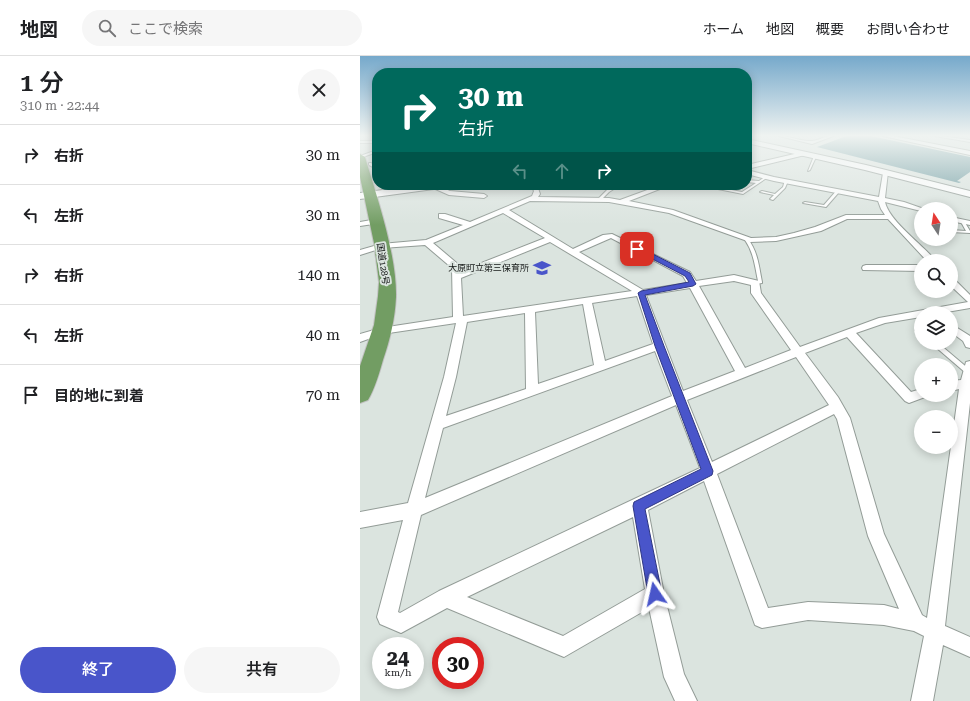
<!DOCTYPE html>
<html lang="ja">
<meta charset="utf-8">
<style>
:root{--surface:#fff;--page:#f6f6f6;--text:#202124;--muted:#757577;--line:#e0e0e0;--accent:#4955ca}
body{margin:0;font-family:"Roboto Serif","Noto Sans JP",serif;background:var(--page);color:var(--text);height:100vh;display:flex;flex-direction:column;font-size:15px;white-space:nowrap}
*{box-sizing:border-box;margin:0}
p{font-size:13px;color:var(--muted)}
.icon{flex:none;width:22px;height:22px;fill:none;stroke:currentColor;stroke-width:2;stroke-linecap:round;stroke-linejoin:round}
.map{position:relative;flex:1;overflow:hidden}
.side{display:flex;flex-direction:column;background:var(--surface);width:360px}
.side>*{flex:none}
.hud{position:absolute;left:12px;top:12px;width:380px;height:122px;border-radius:16px;box-shadow:0 2px 10px #0003;background:#00695c;color:#fff;overflow:hidden}
.needle{width:26px;rotate:348deg}
.buttons{position:absolute;left:554px;top:146px;display:grid;gap:8px}
.buttons a{display:grid;place-items:center;width:44px;height:44px;border-radius:50%;background:var(--surface);box-shadow:0 2px 10px #0003;font-size:20px}
.speed{position:absolute;left:12px;top:581px;display:flex;gap:8px;font-size:20px;font-weight:700;text-align:center}
.speed>*{display:grid;place-content:center;width:52px;height:52px;border-radius:50%;background:var(--surface);box-shadow:0 2px 10px #0003;line-height:1}
.speed small{font-size:10px;font-weight:400}
.speed .limit{border:6px solid #d22;background:#fff;color:#111}
.pin{position:absolute;display:grid;place-items:center;width:34px;height:34px;color:#fff;margin:-17px;border-radius:8px;box-shadow:0 2px 6px #0006}
.me{position:absolute;width:44px;margin:-22px;rotate:349deg;stroke-linejoin:round;filter:drop-shadow(0 0 3px #0008)}
.turn{display:flex;align-items:center;gap:14px;height:84px;padding:0 20px;font-size:18px}
.turn .icon{width:52px;height:52px;stroke-width:2.5}
.turn b{display:block;font-size:28px;line-height:34px}
.lanes{display:flex;align-items:center;height:38px;padding:0 20px;background:#0003;justify-content:center;gap:20px;direction:ltr}
.lanes .off{opacity:.35}
.round{display:grid;place-items:center;flex:none;width:42px;height:42px;border-radius:21px;background:var(--page)}
.headline{display:flex;align-items:center;justify-content:space-between;height:68px;padding:0 20px}
h1{font-size:24px;font-weight:600;line-height:30px}
.primary-button{display:flex;gap:8px;margin-top:auto;padding:8px 20px}
.primary-button a{flex:1;height:46px;border-radius:24px;background:var(--accent);color:#fff;font-size:16px;font-weight:600;line-height:46px;text-align:center}
.primary-button a+a{background:var(--page);color:var(--text)}
ul{padding:0;list-style:none}
li{display:flex;align-items:center;gap:12px;height:60px;padding:0 20px;border-top:1px solid var(--line)}
li div{flex:1}
li b{display:block;font-size:15px}
li em{font-style:normal}
header{display:flex;align-items:center;gap:24px;box-sizing:border-box;height:56px;padding:0 20px;background:var(--surface);border-bottom:1px solid var(--line)}
header strong{font-size:19px}
nav{display:flex;gap:22px;margin-inline-start:auto;font-size:14px}
.search{width:280px;height:36px;background:var(--page);display:flex;align-items:center;gap:10px;box-sizing:border-box;padding:0 14px;border-radius:22px;color:var(--muted);font-size:15px}
main{display:flex;flex:1;min-height:0}
.map>svg:first-child{display:block}
</style>
<header>
<strong>地図</strong>
<div class="search"><svg class="icon" aria-label="search" viewBox="0 0 24 24"><circle cx="10" cy="10" r="6"/><path d="M15 15l6 6"/></svg>ここで検索</div>
<nav><a>ホーム</a><a>地図</a><a>概要</a><a>お問い合わせ</a></nav>
</header>
<main>
<section class="side">
<div class="headline"><div><h1>1 分</h1><p>310 m · 22:44</p></div><a class="round"><svg class="icon" aria-label="close" viewBox="0 0 24 24"><path d="M6 6l12 12M18 6L6 18"/></svg></a></div>
<ul>
<li><svg class="icon" aria-label="right" viewBox="0 0 24 24"><path d="M7 20v-9h11M14 6l5 5-5 5"/></svg><div><b>右折</b></div><em>30 m</em></li>
<li><svg class="icon" aria-label="left" viewBox="0 0 24 24"><path d="M17 20v-9H6M10 6l-5 5 5 5"/></svg><div><b>左折</b></div><em>30 m</em></li>
<li><svg class="icon" aria-label="right" viewBox="0 0 24 24"><path d="M7 20v-9h11M14 6l5 5-5 5"/></svg><div><b>右折</b></div><em>140 m</em></li>
<li><svg class="icon" aria-label="left" viewBox="0 0 24 24"><path d="M17 20v-9H6M10 6l-5 5 5 5"/></svg><div><b>左折</b></div><em>40 m</em></li>
<li><svg class="icon" aria-label="arrive" viewBox="0 0 24 24"><path d="M6 21V4h12l-3 4 3 4H6"/></svg><div><b>目的地に到着</b></div><em>70 m</em></li>
</ul>
<div class="primary-button"><a>終了</a><a>共有</a></div>
</section>
<div class="map">
<svg width="610" height="645" viewBox="0 0 610 645">
<rect width="100%" height="100%" fill="#dbe4df"/>
<path fill="#6b999f" d="M489,79H506L610,101V116L597,125L601,126L599,127L457,91Z"/>
<g fill="none" stroke-linecap="round" stroke-linejoin="round">
<g stroke="#939c97" stroke-width="2">
<g id="lane">
<path d="M17,94V96L0,102V100Z"/>
<path d="M454,100L456,101L450,114L448,115Z"/>
<path d="M9,107H11L17,111V113L9,109Z"/>
<path d="M406,120L408,121L383,138L338,129H345L382,136L396,127L387,126V124L399,125Z"/>
<path d="M425,124L428,125L425,132L413,144L410,143L414,139L400,136L402,135L415,138L423,131Z"/>
<path d="M31,129H35L36,134H34Z"/>
<path d="M256,129H260L249,136L241,144H239V142L247,134Z"/>
<path d="M477,134L480,135L466,151L443,147L445,146L464,149Z"/>
<path d="M602,165H604L610,175V177L591,176V174L606,175L601,166Z"/>
<path d="M386,183H388C398,196 399,211 402,226V227L396,228L394,227L398,225C395,211 394,197 385,184Z"/>
<path d="M558,272L561,274V278L555,274Z"/>
<path d="M571,287H578L610,314V318H607Z"/>
</g>
</g>
<g stroke="#939c97" stroke-width="2">
<g id="street">
<path d="M415,79C426,79 443,86 452,85C461,84 467,78 476,79L452,88Z"/>
<path d="M521,79H528L610,95V99L523,80Z"/>
<path d="M573,79L610,84V86L575,80Z"/>
<rect x="0" y="85" width="17" height="2"/>
<path d="M443,96L446,98L445,99L387,113V109Z"/>
<path d="M387,114L414,121L519,141L523,117L528,116L525,142L544,146L564,153H561V155L525,146C529,165 563,189 576,205H567L528,163H487L461,175L416,185L390,186L309,157L249,146L170,145L149,154L213,193L243,179L252,178L330,216L336,225L374,219L399,225L401,237L440,291L519,262L608,246L591,230V222L594,223L610,239V252L581,257H561V261L525,267L496,277L551,336L561,333V339H567L565,341L549,347L545,345L487,281L445,297L478,341L490,362L524,478L562,559L567,562L599,333L591,335V325L601,324L606,306L610,305V347L585,570L610,581V601L583,589L573,645H551L564,580L554,575L524,569L448,564L402,572L395,569L344,425L288,454L304,538L324,618L337,645H315L304,621L289,552L204,601L87,552L41,577L20,568L17,561L43,464L0,472V456L48,447L84,321L96,267L22,278L0,286V278L21,272L93,261L92,212L65,189L22,192L0,199V194L21,188L66,184L103,169L79,162V158H85L110,166L172,140L174,135L171,129H177L180,138L178,141L249,142L260,144L301,129H310L269,145L313,154L391,182L416,181L434,177L455,171L486,159H525L521,153L518,145L414,125L387,118ZM143,157L185,182L101,215L99,209L73,187ZM251,182L323,220L327,227L283,234L219,196ZM190,186L272,235L103,260L101,222ZM374,225L391,229V237L431,294L385,312L339,230ZM330,232L375,315L323,335L286,239ZM277,240L293,288L245,305L232,247ZM223,248L234,309L178,328L175,256ZM165,257L166,333L86,360L96,321L107,266ZM295,295L312,340L65,442L83,372ZM436,301L469,349L352,406L327,344ZM316,349L340,412L79,535L40,557L38,556L61,459ZM474,358L477,363L508,480L539,553L524,549L448,546L408,552L357,418ZM273,461L285,533L203,580L107,541Z"/>
<path d="M71,129H76L90,135L124,138L127,140L124,142L89,139L71,131Z"/>
<path d="M591,161L610,165V169L591,165Z"/>
<path d="M17,163H20V167L0,170V166Z"/>
<path d="M506,209H561V215L503,214L502,212L503,210Z"/>
<path d="M591,268L610,280V292L606,291L603,285L591,276Z"/>
</g>
</g>
<g stroke="#939c97" stroke-width="2">
<g id="secondary">
<path d="M387,83L506,109L610,135V141L505,114L387,87Z"/>
<path d="M60,129H86L81,132L0,143V137Z"/>
</g>
</g>
<g stroke="#c2c2c2" stroke-width="2">
<path id="highway" d="M0,98L5,101C17,141 37,200 36,241C35,263 30,284 23,304C19,318 15,332 8,344L0,347V310L14,269L18,240L19,226L14,187L0,121Z"/>
</g>
<use href="#lane" fill="#fff" fill-rule="evenodd"/>
<use href="#street" fill="#fff" fill-rule="evenodd"/>
<use href="#secondary" fill="#fff" fill-rule="evenodd"/>
<use href="#highway" fill="#729d63" fill-rule="evenodd"/>
</g>
<linearGradient id="sky" x2="0" y2="1"><stop stop-color="#76a9cb"/><stop offset="0.47" stop-color="#eff3f1"/><stop offset="1" stop-color="#eff3f1" stop-opacity="0"/></linearGradient>
<rect width="610" height="169" fill="url(#sky)"/>
<path fill="#4955ca" stroke="#2f3783" d="M275,191H279L330,217L336,228L333,230L285,239L304,290L353,415L352,419L285,453L302,538L300,543L295,545L290,543L288,538L273,450L274,446L341,413L295,290L278,237L281,235L329,226L325,220L275,194Z"/>
<defs>
<g id="school-bare" transform="scale(1.38)"><path d="M0-5L7-2L0 1L-7-2ZM-4 1L0 2.5L4 1V4Q0 6-4 4Z" fill="#4955ca" stroke="#dbe4df" stroke-width="2.5" paint-order="stroke"/></g>
</defs>
<g fill-rule="evenodd">
<use href="#school-bare" x="182" y="212"/>
</g>
<g text-anchor="middle" stroke-width="4" stroke-linejoin="round" paint-order="stroke">
<g font-size="9" fill="#131615" stroke="#dbe4df">
<text transform="translate(23 208) rotate(82)" y="3">国道128号</text>
</g>
<g font-size="9" fill="#131615" stroke="#dbe4df" text-anchor="end">
<text x="169" y="215">大原町立第三保育所</text>
</g>
</g>
</svg>
<div class="buttons">
<a><svg class="needle" viewBox="-14 -14 28 28"><path d="M0-13l5 13h-10z" fill="#e53935"/><path d="M0 13l5-13h-10z" fill="#757577"/></svg></a>
<a><svg class="icon" aria-label="search" viewBox="0 0 24 24"><circle cx="10" cy="10" r="6"/><path d="M15 15l6 6"/></svg></a>
<a><svg class="icon" aria-label="layers" viewBox="0 0 24 24"><path d="M12 4l9 5-9 5-9-5zM3 14l9 5 9-5"/></svg></a>
<a>+</a>
<a>−</a>
</div>
<div class="speed"><div>24<small>km/h</small></div><div class="limit">30</div></div>
<div class="pin" style="left:277px;top:193px;background:#d93025"><svg class="icon" aria-label="arrive" viewBox="0 0 24 24"><path d="M6 21V4h12l-3 4 3 4H6"/></svg></div>
<svg class="me" style="left:295px;top:538px" viewBox="-20 -20 40 40"><path d="M0-17L14 15 0 8-14 15z" fill="#4955ca" stroke="#fff" stroke-width="4"/></svg>
<div class="hud">
<div class="turn"><svg class="icon" aria-label="right" viewBox="0 0 24 24"><path d="M7 20v-9h11M14 6l5 5-5 5"/></svg><div><b>30 m</b>右折</div></div>
<div class="lanes"><svg class="icon off" aria-label="left" viewBox="0 0 24 24"><path d="M17 20v-9H6M10 6l-5 5 5 5"/></svg><svg class="icon off" aria-label="ahead" viewBox="0 0 24 24"><path d="M12 20V5M6 11l6-6 6 6"/></svg><svg class="icon" aria-label="right" viewBox="0 0 24 24"><path d="M7 20v-9h11M14 6l5 5-5 5"/></svg></div>
</div>
</div>
</main>
